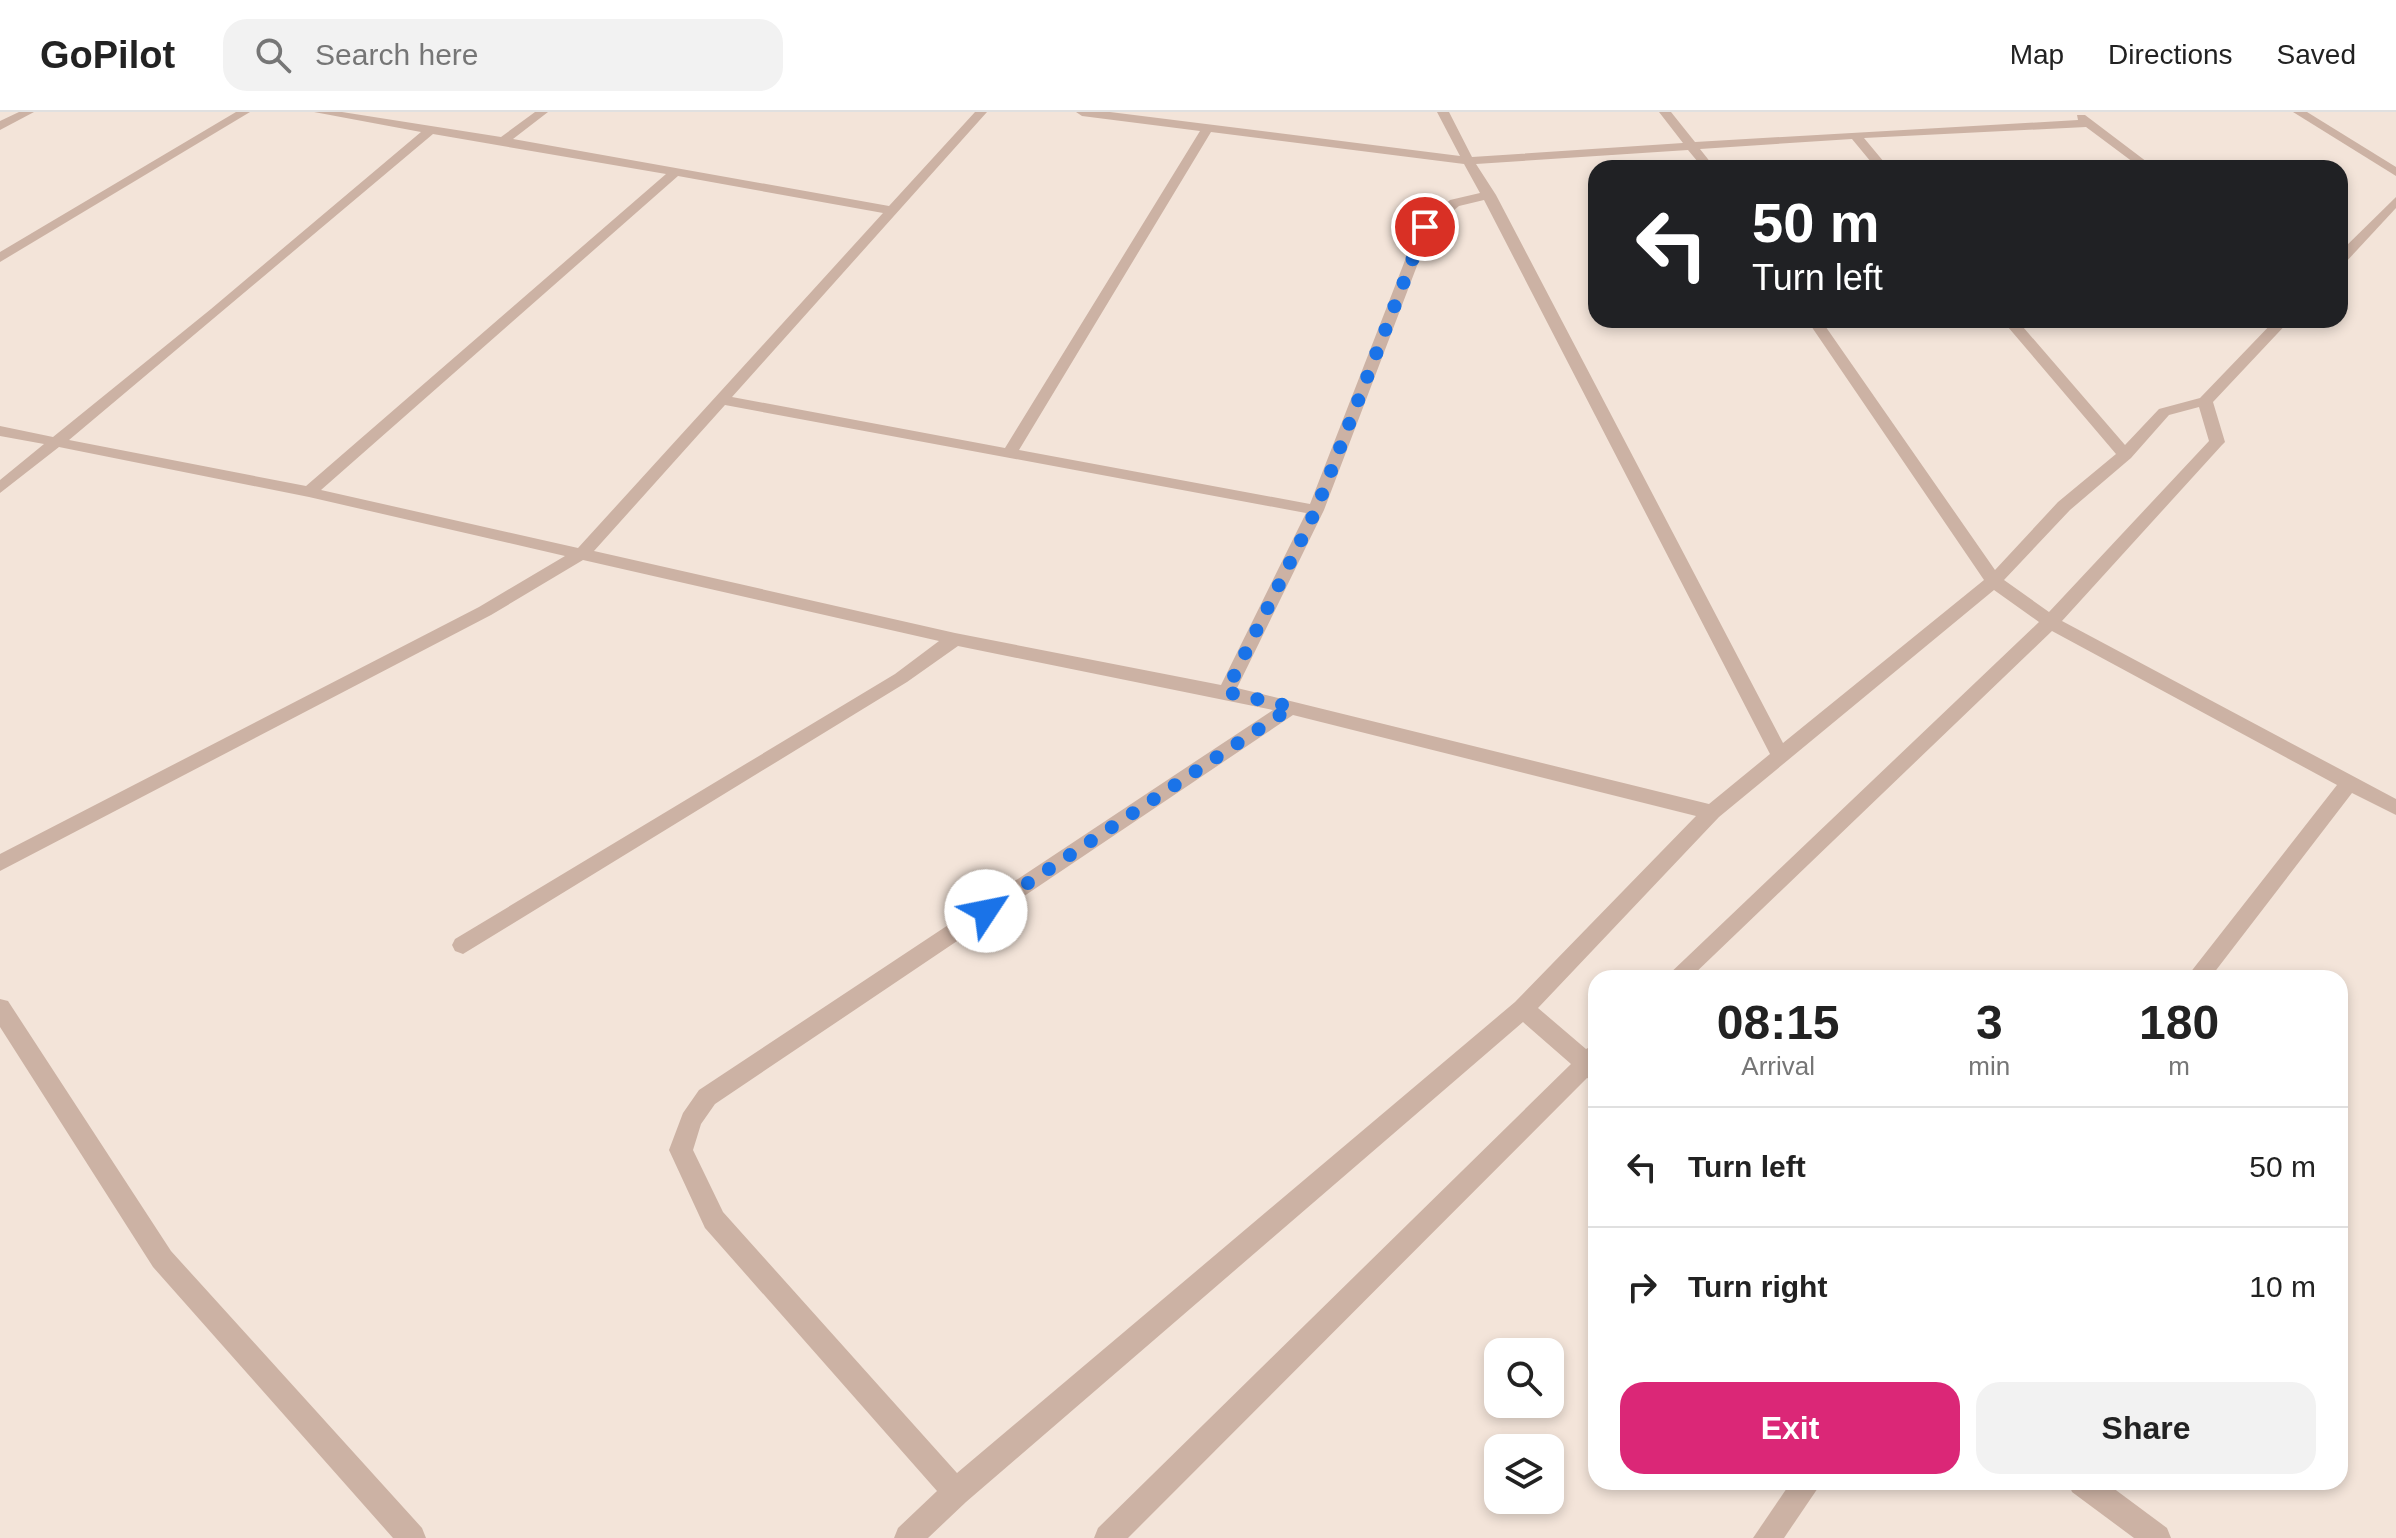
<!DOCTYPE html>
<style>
:root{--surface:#fff;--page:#f2f2f2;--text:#222;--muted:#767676;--line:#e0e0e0;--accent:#db2777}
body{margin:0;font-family:Arial,sans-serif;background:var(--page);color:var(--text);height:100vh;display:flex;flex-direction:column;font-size:30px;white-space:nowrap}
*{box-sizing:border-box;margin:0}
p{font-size:26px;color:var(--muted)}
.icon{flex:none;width:44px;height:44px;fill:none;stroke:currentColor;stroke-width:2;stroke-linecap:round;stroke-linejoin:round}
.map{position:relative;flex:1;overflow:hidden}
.sheet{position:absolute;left:1588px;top:858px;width:760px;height:520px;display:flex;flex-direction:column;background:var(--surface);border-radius:24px;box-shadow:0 4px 12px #0003}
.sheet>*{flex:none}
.banner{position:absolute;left:1588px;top:48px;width:760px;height:168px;border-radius:24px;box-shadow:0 4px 12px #0003;background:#202124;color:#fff;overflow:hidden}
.fabs{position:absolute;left:1484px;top:1226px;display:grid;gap:16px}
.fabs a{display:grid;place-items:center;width:80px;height:80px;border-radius:16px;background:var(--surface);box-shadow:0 4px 12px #0003;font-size:40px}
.pin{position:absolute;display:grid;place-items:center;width:68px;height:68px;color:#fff;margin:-34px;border:4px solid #fff;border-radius:50%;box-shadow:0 2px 8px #0007}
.me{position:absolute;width:88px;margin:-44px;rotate:56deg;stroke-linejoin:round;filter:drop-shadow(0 0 6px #0008)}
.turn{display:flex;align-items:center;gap:28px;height:168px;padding:0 32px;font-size:36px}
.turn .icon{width:104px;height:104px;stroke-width:2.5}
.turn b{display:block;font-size:56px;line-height:68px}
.eta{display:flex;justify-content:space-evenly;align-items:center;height:136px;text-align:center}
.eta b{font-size:48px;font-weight:600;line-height:56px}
.button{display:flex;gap:16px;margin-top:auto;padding:16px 32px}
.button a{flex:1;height:92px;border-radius:24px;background:var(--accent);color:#fff;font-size:32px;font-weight:600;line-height:92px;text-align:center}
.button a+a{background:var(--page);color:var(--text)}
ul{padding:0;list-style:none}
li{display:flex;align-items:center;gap:24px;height:120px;padding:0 32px;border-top:2px solid var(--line)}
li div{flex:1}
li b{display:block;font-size:30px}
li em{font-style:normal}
header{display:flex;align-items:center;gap:48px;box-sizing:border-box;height:112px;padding:0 40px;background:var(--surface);border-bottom:2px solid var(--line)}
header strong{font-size:38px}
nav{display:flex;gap:44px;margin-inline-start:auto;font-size:28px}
.search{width:560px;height:72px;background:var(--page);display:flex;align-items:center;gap:20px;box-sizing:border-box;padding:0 28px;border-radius:24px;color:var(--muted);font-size:30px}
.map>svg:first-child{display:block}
</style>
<header>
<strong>GoPilot</strong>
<div class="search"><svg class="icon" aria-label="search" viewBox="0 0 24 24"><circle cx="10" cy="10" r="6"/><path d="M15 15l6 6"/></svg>Search here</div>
<nav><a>Map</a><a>Directions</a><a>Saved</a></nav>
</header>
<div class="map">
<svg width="2396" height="1426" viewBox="0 0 2396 1426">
<rect width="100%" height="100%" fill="#f3e4d9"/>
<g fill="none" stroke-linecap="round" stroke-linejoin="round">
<g fill="#ccb2a4" fill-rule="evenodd">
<path d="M19,0H34L0,18V9Z"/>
<path d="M236,0H250L0,150V140Z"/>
<path d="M314,0H342L501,25L535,0H548L513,27L889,94L975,0H987L732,285L1005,336L1200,19L1082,4L1076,0H1110L1460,44L1437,0H1449L1472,45L1683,31L1659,0H1671L1695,30L2078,8L2077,3H2085L2155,56H2141L2086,15L1864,26L1889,56H1876L1852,27L1700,37L1715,56H1703L1688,38L1476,52L1496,83L1783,631L1984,468L1807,208H1821L1995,458L2058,390L2116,342L2002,208H2017L2125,333L2159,297L2200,286L2275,208H2290L2213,290L2225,330L2222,333L2062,509L2396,687V703L2352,681L2210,866H2186L2337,673L2052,519L1690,866H1665L2039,510L1994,478L1719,705L1538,896L1586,937L1596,932V969L1587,966L1128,1426H1094L1098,1416L1571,952L1523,910L966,1390L928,1426H894L898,1416L937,1379L705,1116L669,1038L683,1001L699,978L1273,598L958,534L907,570L463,842L455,839L452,833L455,827L895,562L939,529L583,448L491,503L0,759V742L479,495L565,444L309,385L59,335L0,381V368L44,332L0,324V314L53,325L211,197L421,20ZM1211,20L1464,52L1480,81L1450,88L1418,115L1310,392L1019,338ZM433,22L666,62L306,374L69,328ZM678,64L883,101L578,436L321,378ZM1484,88L1770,642L1709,692L1237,576L1324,398L1431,117L1459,94ZM725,293L1306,401L1221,573L955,521L594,439ZM2199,295L2209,329L2049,500L2004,468L2070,398L2131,346L2169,303ZM1293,603L1696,704L1515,890L957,1361L723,1100L693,1038L701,1012L715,992Z"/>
<path d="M2293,0H2307L2396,55V64Z"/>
<path d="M2396,85V96L2345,151L2340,152V140Z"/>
<path d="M0,887L8,889L171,1139L422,1416L426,1426H393L153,1155L0,915Z"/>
<path d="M1791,1370H1822L1784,1426H1753Z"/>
<path d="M2068,1370H2105L2167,1416L2171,1426H2134L2072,1380Z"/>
</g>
</g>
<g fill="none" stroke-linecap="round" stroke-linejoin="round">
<path stroke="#1a73e8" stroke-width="14" stroke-dasharray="0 25.2" d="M986,799L1292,595L1226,580L1316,398L1425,115"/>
</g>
</svg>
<div class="fabs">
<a><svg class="icon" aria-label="search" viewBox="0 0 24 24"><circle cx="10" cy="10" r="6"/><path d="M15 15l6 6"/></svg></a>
<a><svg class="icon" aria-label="layers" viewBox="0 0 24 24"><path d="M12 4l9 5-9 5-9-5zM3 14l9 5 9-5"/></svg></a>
</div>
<div class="pin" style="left:1425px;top:115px;background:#d93025"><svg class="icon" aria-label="arrive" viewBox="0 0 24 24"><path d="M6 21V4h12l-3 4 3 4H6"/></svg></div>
<svg class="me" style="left:986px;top:799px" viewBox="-20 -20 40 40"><circle r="19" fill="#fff"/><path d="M0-13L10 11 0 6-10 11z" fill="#1a73e8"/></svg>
<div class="banner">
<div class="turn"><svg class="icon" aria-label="left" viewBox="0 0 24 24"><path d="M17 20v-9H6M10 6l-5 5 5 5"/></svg><div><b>50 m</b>Turn left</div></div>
</div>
<section class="sheet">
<div class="eta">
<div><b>08:15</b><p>Arrival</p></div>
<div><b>3</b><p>min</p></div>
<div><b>180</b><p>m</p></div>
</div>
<ul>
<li><svg class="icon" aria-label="left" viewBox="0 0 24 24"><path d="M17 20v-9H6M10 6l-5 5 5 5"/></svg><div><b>Turn left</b></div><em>50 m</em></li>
<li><svg class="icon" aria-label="right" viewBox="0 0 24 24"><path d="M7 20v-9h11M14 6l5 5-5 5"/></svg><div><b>Turn right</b></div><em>10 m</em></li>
</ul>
<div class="button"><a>Exit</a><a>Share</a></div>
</section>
</div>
